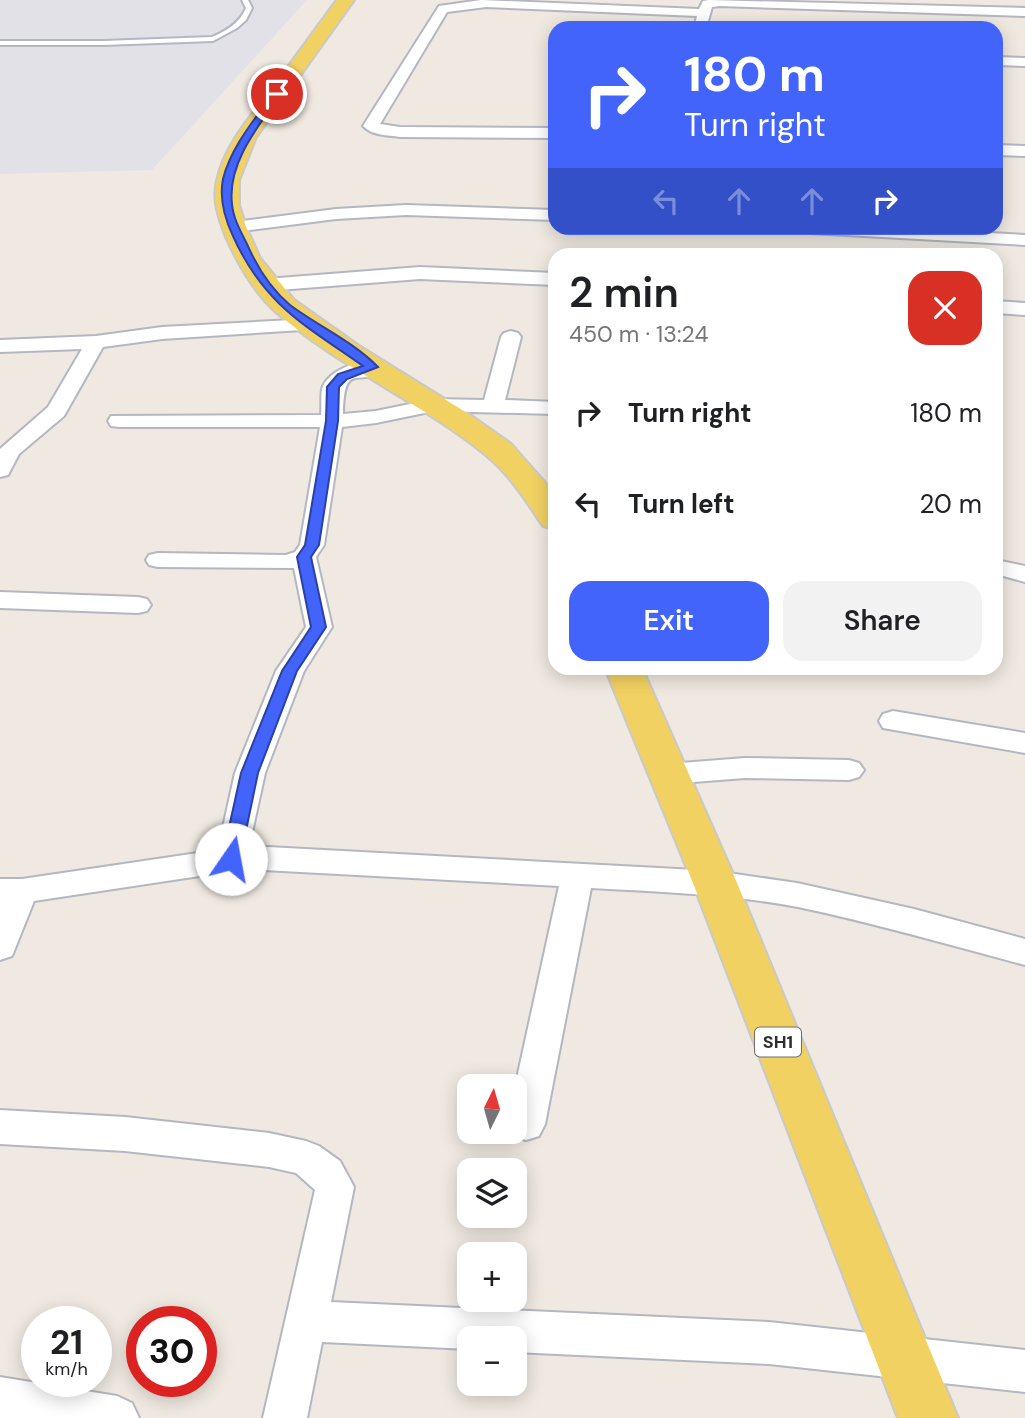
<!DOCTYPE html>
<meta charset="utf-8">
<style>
:root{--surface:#fff;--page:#f2f2f2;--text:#202124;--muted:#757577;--accent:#4264fb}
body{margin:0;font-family:"DM Sans",sans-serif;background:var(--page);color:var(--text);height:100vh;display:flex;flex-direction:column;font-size:26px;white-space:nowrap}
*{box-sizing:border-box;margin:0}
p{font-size:23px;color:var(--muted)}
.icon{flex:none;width:38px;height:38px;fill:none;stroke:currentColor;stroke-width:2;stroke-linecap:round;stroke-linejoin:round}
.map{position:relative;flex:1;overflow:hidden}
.side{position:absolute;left:548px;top:248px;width:455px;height:427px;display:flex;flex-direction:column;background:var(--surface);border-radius:21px;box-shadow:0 4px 18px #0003}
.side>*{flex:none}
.hud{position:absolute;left:548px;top:21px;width:455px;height:214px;border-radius:21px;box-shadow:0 4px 18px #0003;background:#4264fb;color:#fff;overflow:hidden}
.needle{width:46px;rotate:5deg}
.fabs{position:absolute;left:457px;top:1074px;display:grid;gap:14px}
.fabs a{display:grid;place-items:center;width:70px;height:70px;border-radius:14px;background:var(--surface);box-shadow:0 4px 18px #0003;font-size:35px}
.speed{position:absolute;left:21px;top:1306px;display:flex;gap:14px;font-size:35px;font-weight:700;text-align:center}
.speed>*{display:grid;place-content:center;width:91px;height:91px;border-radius:50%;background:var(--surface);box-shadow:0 4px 18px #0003;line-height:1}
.speed small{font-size:18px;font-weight:400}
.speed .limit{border:10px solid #d22;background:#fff;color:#111}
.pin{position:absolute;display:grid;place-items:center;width:60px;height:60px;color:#fff;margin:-30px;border:4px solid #fff;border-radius:50%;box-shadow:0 2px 7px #0007}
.me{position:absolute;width:77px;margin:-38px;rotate:12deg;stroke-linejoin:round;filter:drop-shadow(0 0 5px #0008)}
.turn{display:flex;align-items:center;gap:24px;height:147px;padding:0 21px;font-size:32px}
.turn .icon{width:91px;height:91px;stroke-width:2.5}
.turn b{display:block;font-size:49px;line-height:60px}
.lanes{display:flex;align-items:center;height:66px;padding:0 21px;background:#0003;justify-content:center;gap:35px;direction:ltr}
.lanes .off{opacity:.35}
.round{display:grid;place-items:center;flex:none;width:74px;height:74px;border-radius:21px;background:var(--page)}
.summary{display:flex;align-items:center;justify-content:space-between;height:119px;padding:0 21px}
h1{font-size:42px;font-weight:600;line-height:52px}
.action{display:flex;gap:14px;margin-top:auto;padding:14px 21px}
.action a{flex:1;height:80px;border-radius:21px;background:var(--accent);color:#fff;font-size:28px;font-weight:600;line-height:80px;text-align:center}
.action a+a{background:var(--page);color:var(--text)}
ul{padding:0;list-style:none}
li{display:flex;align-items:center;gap:21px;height:91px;padding:0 21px}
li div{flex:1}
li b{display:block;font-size:26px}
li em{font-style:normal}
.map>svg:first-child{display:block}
</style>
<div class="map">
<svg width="1025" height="1418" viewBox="0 0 1025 1418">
<rect width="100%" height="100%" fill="#efe9e1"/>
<path fill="#e3e1e8" d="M0,0H307L152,170L0,174Z"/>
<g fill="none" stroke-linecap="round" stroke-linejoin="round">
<g stroke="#b4b7c1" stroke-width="4">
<path id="service" d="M242,0H248L252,8L246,20L237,28L213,41L103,45H0V41H103L212,37C226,31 240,23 246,8Z"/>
</g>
<g stroke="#b4b7c1" stroke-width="4">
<g id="minor">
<path d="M481,0L699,9L703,1L709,0L1025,8V16L720,6L712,7L706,28H697L695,25L697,16L486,7L447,12L380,124L400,127L555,128V138L400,137C387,135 373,136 363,126L439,6Z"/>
<path d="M996,57L1025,58V66L996,65Z"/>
<path d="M996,145L1025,146V156L996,155Z"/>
<path d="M406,205L555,210V220L406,215L336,219L234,232L225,227L234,222L336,209Z"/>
<path d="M801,228H895L1025,235V245L810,233Z"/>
<path d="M420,267L555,273V285L420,279L266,291L257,285L266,279Z"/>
<path d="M996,301L1025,303V315L996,313Z"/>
<path d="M311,319L321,325L318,329L162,339L103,347L64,416L19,454L8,475L0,477V449L48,407L82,349L0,352V340L96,336L162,327Z"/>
<path d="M511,331L518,333L521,337L505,400L555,402V414L434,411L376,423L342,427L324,545L316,557L332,627L304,671L265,773L249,846L715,871L797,883L914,909L1025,939V965C950,945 874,923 798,907C730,894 660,892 591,888L545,1124L539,1136L526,1140L513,1136L511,1132H514V1092L559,886L246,869L34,901L12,956L0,960V879H22L218,850L235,773L276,671L306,627L294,568L158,567L149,565L146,560L149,555L158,553L286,555L295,552L300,545L320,427H119L111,426L108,421L111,416L321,415C322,406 320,393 323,386C331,369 362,358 379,363L382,367C362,392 344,356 343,414L376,411L434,399L484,400L501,337L504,333Z"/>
<path d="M996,560L1025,566V582L996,574Z"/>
<path d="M0,592L138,597L147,599L151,605L147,611L138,613L0,608Z"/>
<path d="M893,711L1025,733V753L883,728L879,721L883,714Z"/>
<path d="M745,758L849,760L859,763L864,770L859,777L849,780L745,778L668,784L658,781L653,774L658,767L668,764Z"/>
<path d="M0,1110L125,1117L269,1133L306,1141L319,1146L340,1161L354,1187L331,1302L769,1322L1025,1350V1392L769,1364L514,1352V1339H469V1349L322,1342L307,1418H263L315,1190L296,1173L269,1167L125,1151L0,1144Z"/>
<path d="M0,1377L117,1396L132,1403L139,1418H0Z"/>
</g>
</g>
<g stroke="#c9c9c9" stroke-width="4">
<g id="primary">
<path d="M337,0H354L256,137L239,180V205L246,227L260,258L294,300L359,346L467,413L511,444L555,494V529L543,526C527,502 510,475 487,456C421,402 340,368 276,312C254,292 238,264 226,237C219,219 212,200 217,181C224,146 250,117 271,90C293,60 315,30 337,0Z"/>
<path d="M605,668H642L737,883L958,1418H898L693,883Z"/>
</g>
</g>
<use href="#service" fill="#fff" fill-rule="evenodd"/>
<use href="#minor" fill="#fff" fill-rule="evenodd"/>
<use href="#primary" fill="#f2d163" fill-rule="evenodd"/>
</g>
<path fill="#4264fb" stroke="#2b41a3" stroke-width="2" d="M274,92L281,94C259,125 227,163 232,204C233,218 241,232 247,244C257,267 271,289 290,305C318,326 354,342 378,367L347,379L339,387L338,421L319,545L311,557L326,627L297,671L258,773L240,859L237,863H225L222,859L241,773L282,671L311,627L297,557L305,545L326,421L327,387L338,374L363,366C305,325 264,305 233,236C225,219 219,199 223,179C231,147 255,119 274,92Z"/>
<g text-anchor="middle" stroke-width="5" stroke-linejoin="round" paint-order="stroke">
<rect fill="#fff" stroke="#6d6d6d" stroke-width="2" x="755" y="1027.5" width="46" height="29" rx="5"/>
<g font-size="18" font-weight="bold" fill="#2e2e2e">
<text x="778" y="1048">SH1</text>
</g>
</g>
</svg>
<div class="fabs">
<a><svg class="needle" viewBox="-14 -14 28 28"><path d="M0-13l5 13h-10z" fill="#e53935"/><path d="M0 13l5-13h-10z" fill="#757577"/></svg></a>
<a><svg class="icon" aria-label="layers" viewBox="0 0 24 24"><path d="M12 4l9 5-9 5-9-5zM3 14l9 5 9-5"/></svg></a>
<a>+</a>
<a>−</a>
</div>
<div class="speed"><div>21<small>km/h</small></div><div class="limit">30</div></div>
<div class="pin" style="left:277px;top:94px;background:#d93025"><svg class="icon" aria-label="arrive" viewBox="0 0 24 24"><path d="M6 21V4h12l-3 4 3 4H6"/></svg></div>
<svg class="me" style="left:231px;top:859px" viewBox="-20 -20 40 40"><circle r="19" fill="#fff"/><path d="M0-13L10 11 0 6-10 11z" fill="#4264fb"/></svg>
<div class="hud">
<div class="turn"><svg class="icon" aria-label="right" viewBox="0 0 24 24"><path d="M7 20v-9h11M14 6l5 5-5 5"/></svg><div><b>180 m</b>Turn right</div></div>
<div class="lanes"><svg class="icon off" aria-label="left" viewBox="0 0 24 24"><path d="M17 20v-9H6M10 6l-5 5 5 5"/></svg><svg class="icon off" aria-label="ahead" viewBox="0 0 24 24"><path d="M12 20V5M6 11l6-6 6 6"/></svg><svg class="icon off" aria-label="ahead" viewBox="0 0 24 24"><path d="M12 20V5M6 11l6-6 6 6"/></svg><svg class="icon" aria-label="right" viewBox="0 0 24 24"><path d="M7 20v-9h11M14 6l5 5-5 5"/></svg></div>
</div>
<section class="side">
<div class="summary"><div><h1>2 min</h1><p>450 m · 13:24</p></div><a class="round" style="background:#d93025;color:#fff"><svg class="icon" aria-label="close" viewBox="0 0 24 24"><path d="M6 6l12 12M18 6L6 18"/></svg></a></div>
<ul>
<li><svg class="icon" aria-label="right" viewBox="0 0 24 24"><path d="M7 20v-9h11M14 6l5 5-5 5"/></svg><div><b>Turn right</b></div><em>180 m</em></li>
<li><svg class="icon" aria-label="left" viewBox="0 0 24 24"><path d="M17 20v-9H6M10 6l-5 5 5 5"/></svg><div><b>Turn left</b></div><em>20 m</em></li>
</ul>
<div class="action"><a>Exit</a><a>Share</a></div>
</section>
</div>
